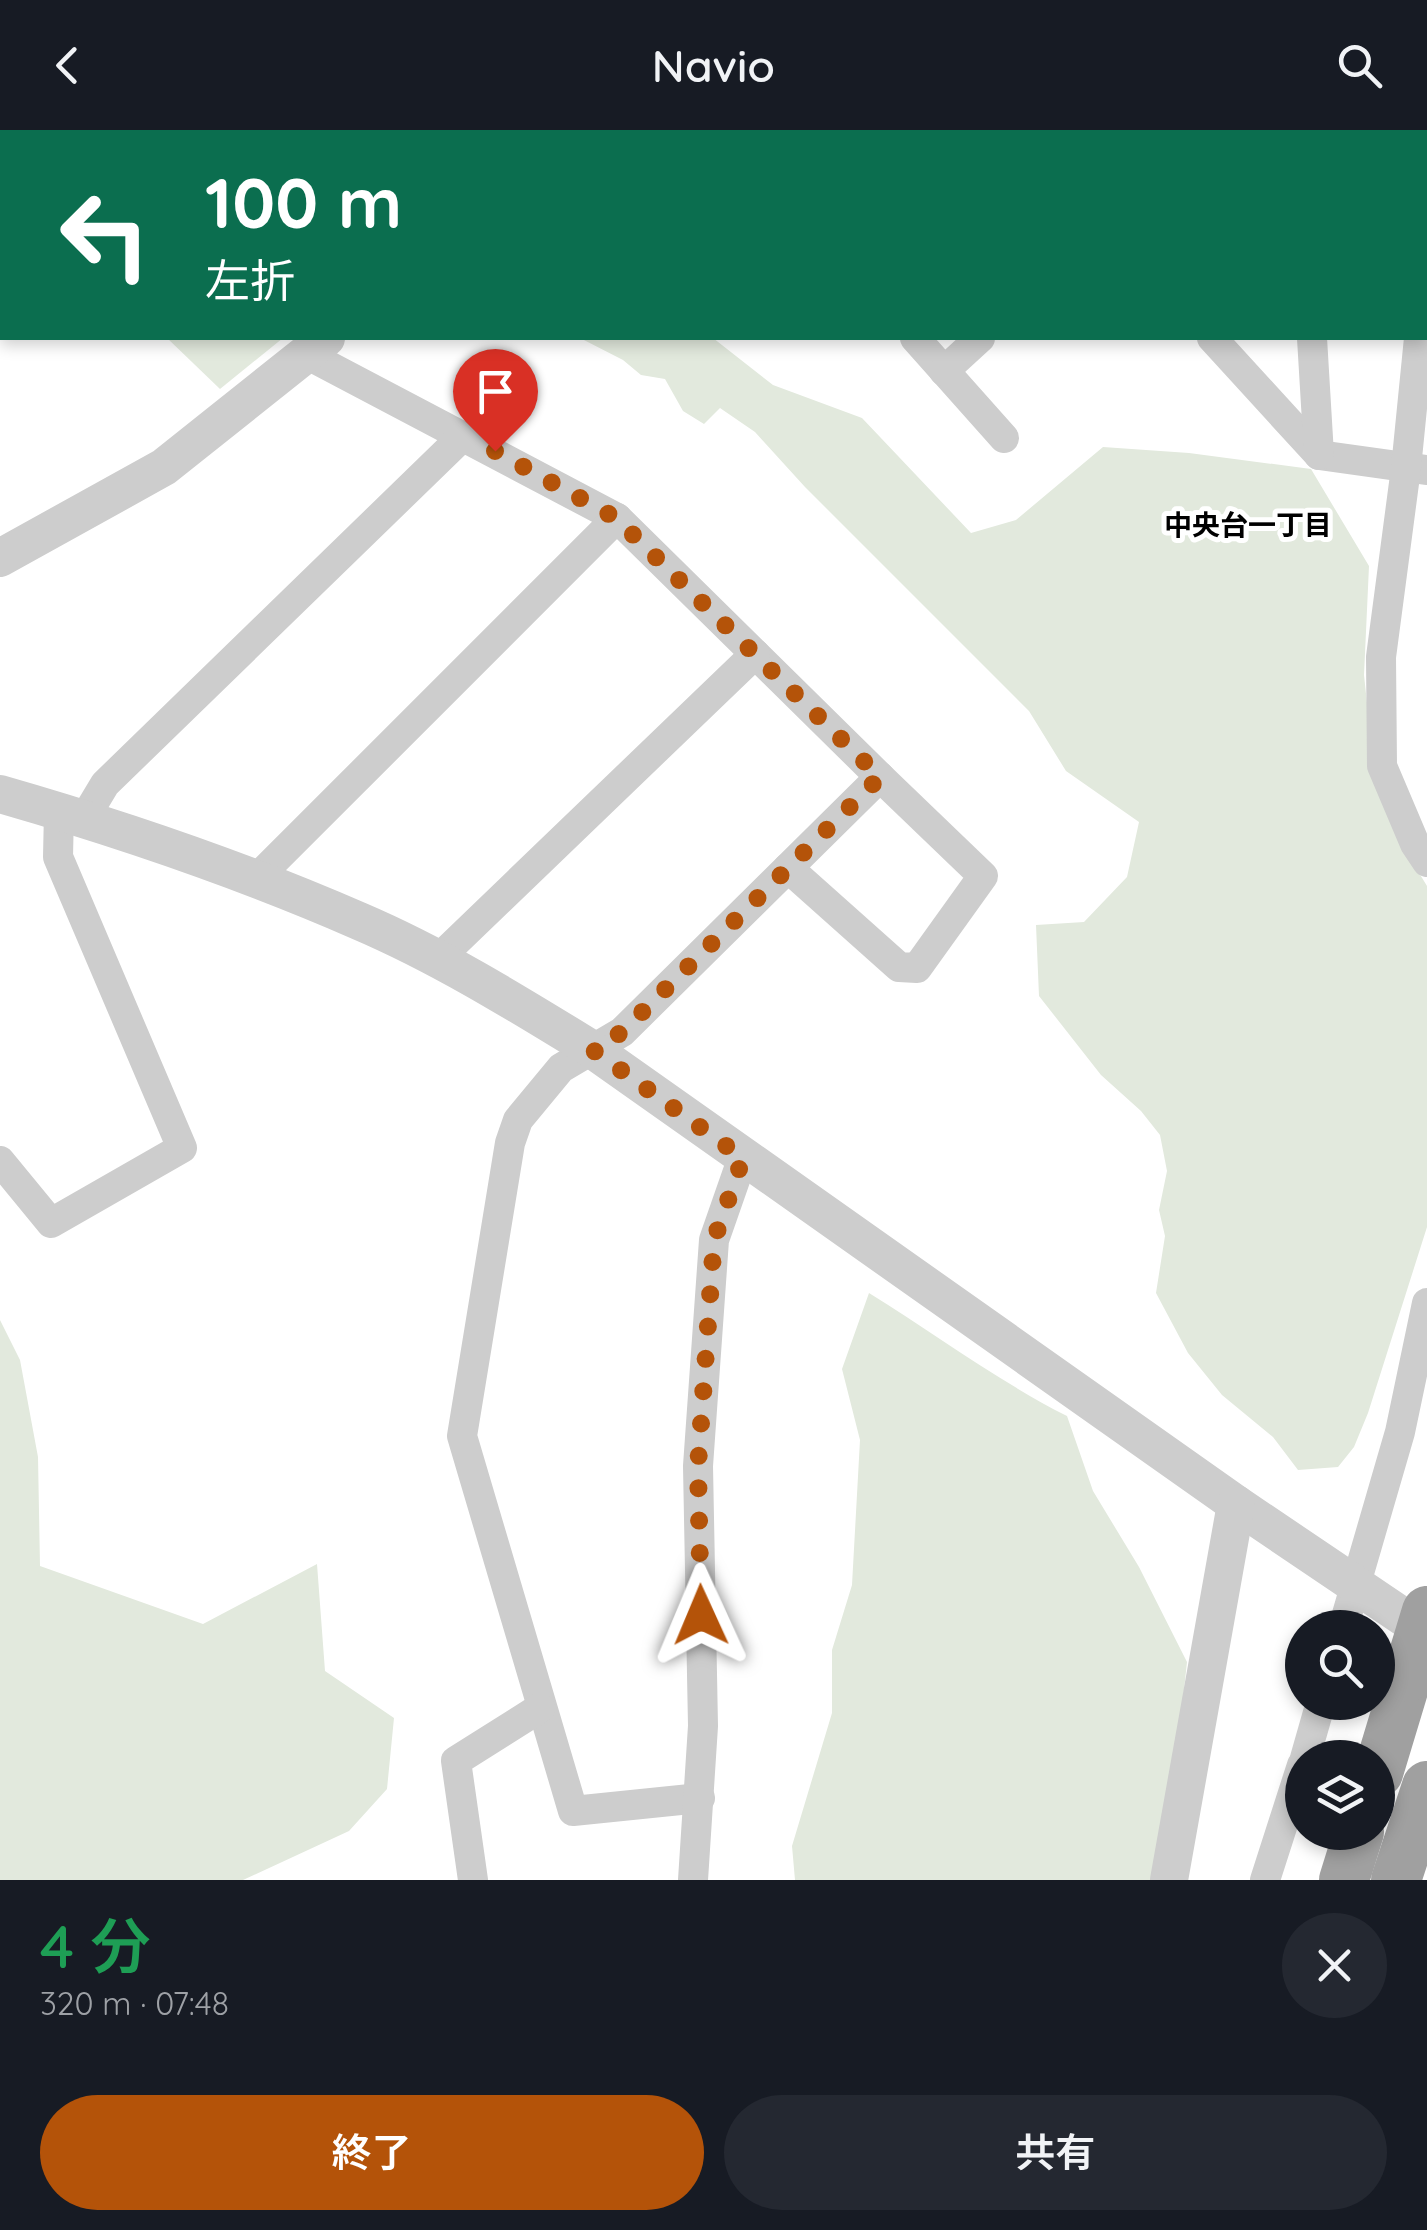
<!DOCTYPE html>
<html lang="ja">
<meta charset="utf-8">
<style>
:root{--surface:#171b24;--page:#242831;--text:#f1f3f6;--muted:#9ea1a6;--accent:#b45309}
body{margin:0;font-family:Quicksand,"Noto Sans JP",sans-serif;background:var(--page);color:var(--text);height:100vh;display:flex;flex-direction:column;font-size:38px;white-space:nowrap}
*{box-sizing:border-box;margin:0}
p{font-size:32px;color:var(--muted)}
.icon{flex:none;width:55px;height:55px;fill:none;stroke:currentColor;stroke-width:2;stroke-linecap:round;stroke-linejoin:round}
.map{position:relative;height:1750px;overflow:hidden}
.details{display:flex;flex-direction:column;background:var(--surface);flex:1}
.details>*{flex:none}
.hud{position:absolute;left:0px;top:0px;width:1428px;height:210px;box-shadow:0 5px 15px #0003;background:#0b6e4f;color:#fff;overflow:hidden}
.buttons{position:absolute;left:1285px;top:1480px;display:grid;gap:20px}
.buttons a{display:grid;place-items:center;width:110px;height:110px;border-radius:50%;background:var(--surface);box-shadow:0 5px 15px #0003;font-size:50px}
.pin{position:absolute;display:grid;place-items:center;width:85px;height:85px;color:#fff;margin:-102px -42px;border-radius:50% 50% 50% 0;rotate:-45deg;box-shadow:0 0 10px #0007}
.pin .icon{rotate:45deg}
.me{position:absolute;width:110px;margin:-55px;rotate:359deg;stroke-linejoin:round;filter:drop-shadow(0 0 8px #0008)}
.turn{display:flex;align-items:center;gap:35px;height:210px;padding:0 40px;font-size:45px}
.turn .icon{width:130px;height:130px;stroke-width:2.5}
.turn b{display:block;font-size:70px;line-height:85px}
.round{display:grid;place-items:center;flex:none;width:105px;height:105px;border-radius:52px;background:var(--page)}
.headline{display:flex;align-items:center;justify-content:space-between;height:170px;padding:0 40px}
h1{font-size:60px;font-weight:600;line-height:75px;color:#1e9e55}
.button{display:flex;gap:20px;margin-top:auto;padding:20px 40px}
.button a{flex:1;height:115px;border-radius:60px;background:var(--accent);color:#fff;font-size:40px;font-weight:600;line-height:115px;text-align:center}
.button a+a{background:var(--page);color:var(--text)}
header{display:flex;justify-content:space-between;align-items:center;height:130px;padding:0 40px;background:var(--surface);font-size:45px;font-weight:600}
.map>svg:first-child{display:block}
</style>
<header><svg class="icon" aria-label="back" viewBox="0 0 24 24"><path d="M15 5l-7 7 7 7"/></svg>Navio<svg class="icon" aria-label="search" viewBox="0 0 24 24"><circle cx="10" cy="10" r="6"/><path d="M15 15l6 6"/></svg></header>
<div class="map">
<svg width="1427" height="1750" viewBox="0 0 1427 1750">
<rect width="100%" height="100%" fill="#fff"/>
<g fill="#e2e9dd">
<path d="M79,0H548L545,2Z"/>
<path d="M167,208H283L220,259Z"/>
<path d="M580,208H713L773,255L862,288L971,403L1016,390L1103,317L1189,323L1311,339L1369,436L1364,545L1369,592L1399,710L1427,756V1097L1368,1283L1354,1317L1338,1337L1298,1340L1273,1307L1222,1265L1188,1223L1156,1163L1165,1106L1159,1080L1167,1041L1160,1005L1141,981L1101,945L1039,866L1036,795L1084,792L1127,747L1139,692L1066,641L1029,581L805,357L755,302L720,278L704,294L683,281L665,249L641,245L623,230Z"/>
<path d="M869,1163C935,1204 998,1251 1067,1286L1093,1361L1139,1437L1187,1532L1178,1616L1152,1750H795L792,1716L832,1583V1520L852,1455L860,1310L842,1239Z"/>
<path d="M0,1190L20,1230L38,1327L40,1436L203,1494L317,1434L325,1541L394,1588L387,1659L349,1701L243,1750H0Z"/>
</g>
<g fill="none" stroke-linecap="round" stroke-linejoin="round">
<g stroke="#cdcdcd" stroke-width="30">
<path d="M427,0L428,2"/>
<path d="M732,0L734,2"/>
<path d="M1023,0L1026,2"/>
<path d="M1309,0L1311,2"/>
<path d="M1355,2L1357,0"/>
<path d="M915,208L1004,308"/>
<path d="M1212,208L1319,325L1426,340"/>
<path d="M1312,208L1319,325"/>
<path d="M1419,208L1406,338L1381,527L1382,636L1415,714L1427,732"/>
<path d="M306,224L617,388L880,647L622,902L561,938L518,990L510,1013L462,1306L573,1681L700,1668"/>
<path d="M944,241L980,208"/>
<path d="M84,689L105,654L462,307"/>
<path d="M788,738L899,837L917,838L983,746L880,647"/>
<path d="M255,750L617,388"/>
<path d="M437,830L755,524"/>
<path d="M0,1031L51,1093L182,1018L58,727L59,681"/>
<path d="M1343,1498L1400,1302L1427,1173"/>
<path d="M1305,1628L1321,1572"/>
<path d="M473,1750L456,1631L540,1578"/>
<path d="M693,1750L703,1596L698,1336L714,1110L743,1027"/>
<path d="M1265,1750L1302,1635"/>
</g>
<g stroke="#cdcdcd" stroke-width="38">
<path d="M579,2L583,0"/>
<path d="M0,428L164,337L326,208"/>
<path d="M0,664C122,699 242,740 359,791C441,826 518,874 593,920L1236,1374L1427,1503"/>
<path d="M1169,1750L1236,1374"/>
</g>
<g stroke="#a0a0a0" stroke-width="50">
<path d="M1378,1643L1407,1547"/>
<path d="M1344,1750L1359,1702"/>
<path d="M1396,1750L1427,1656"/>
</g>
<path stroke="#a0a0a0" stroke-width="50" d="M1407,1547L1427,1481"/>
</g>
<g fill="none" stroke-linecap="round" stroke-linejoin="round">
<path stroke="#b45309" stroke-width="18" stroke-dasharray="0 32.4" d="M495,321L616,388L880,647L622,902L593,920L743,1028L714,1110L698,1336L701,1485"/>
</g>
<g text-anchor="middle" stroke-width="10" stroke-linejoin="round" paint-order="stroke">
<g font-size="28" font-weight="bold" fill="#000" stroke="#fff">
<text x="1248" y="405">中央台一丁目</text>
</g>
</g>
</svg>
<div class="buttons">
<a><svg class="icon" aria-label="search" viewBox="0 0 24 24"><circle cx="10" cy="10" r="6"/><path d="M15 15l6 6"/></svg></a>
<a><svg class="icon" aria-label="layers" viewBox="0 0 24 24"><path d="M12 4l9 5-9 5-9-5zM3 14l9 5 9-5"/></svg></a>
</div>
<div class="pin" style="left:495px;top:321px;background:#d93025"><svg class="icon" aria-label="arrive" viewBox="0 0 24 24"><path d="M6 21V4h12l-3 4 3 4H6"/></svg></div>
<svg class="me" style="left:701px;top:1485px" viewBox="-20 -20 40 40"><path d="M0-17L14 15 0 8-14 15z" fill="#b45309" stroke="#fff" stroke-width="4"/></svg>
<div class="hud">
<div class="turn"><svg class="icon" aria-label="left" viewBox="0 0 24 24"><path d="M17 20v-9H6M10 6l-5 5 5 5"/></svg><div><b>100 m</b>左折</div></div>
</div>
</div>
<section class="details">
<div class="headline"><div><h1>4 分</h1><p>320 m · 07:48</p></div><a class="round"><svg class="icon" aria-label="close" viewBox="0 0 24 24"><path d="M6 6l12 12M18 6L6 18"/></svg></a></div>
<div class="button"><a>終了</a><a>共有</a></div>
</section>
